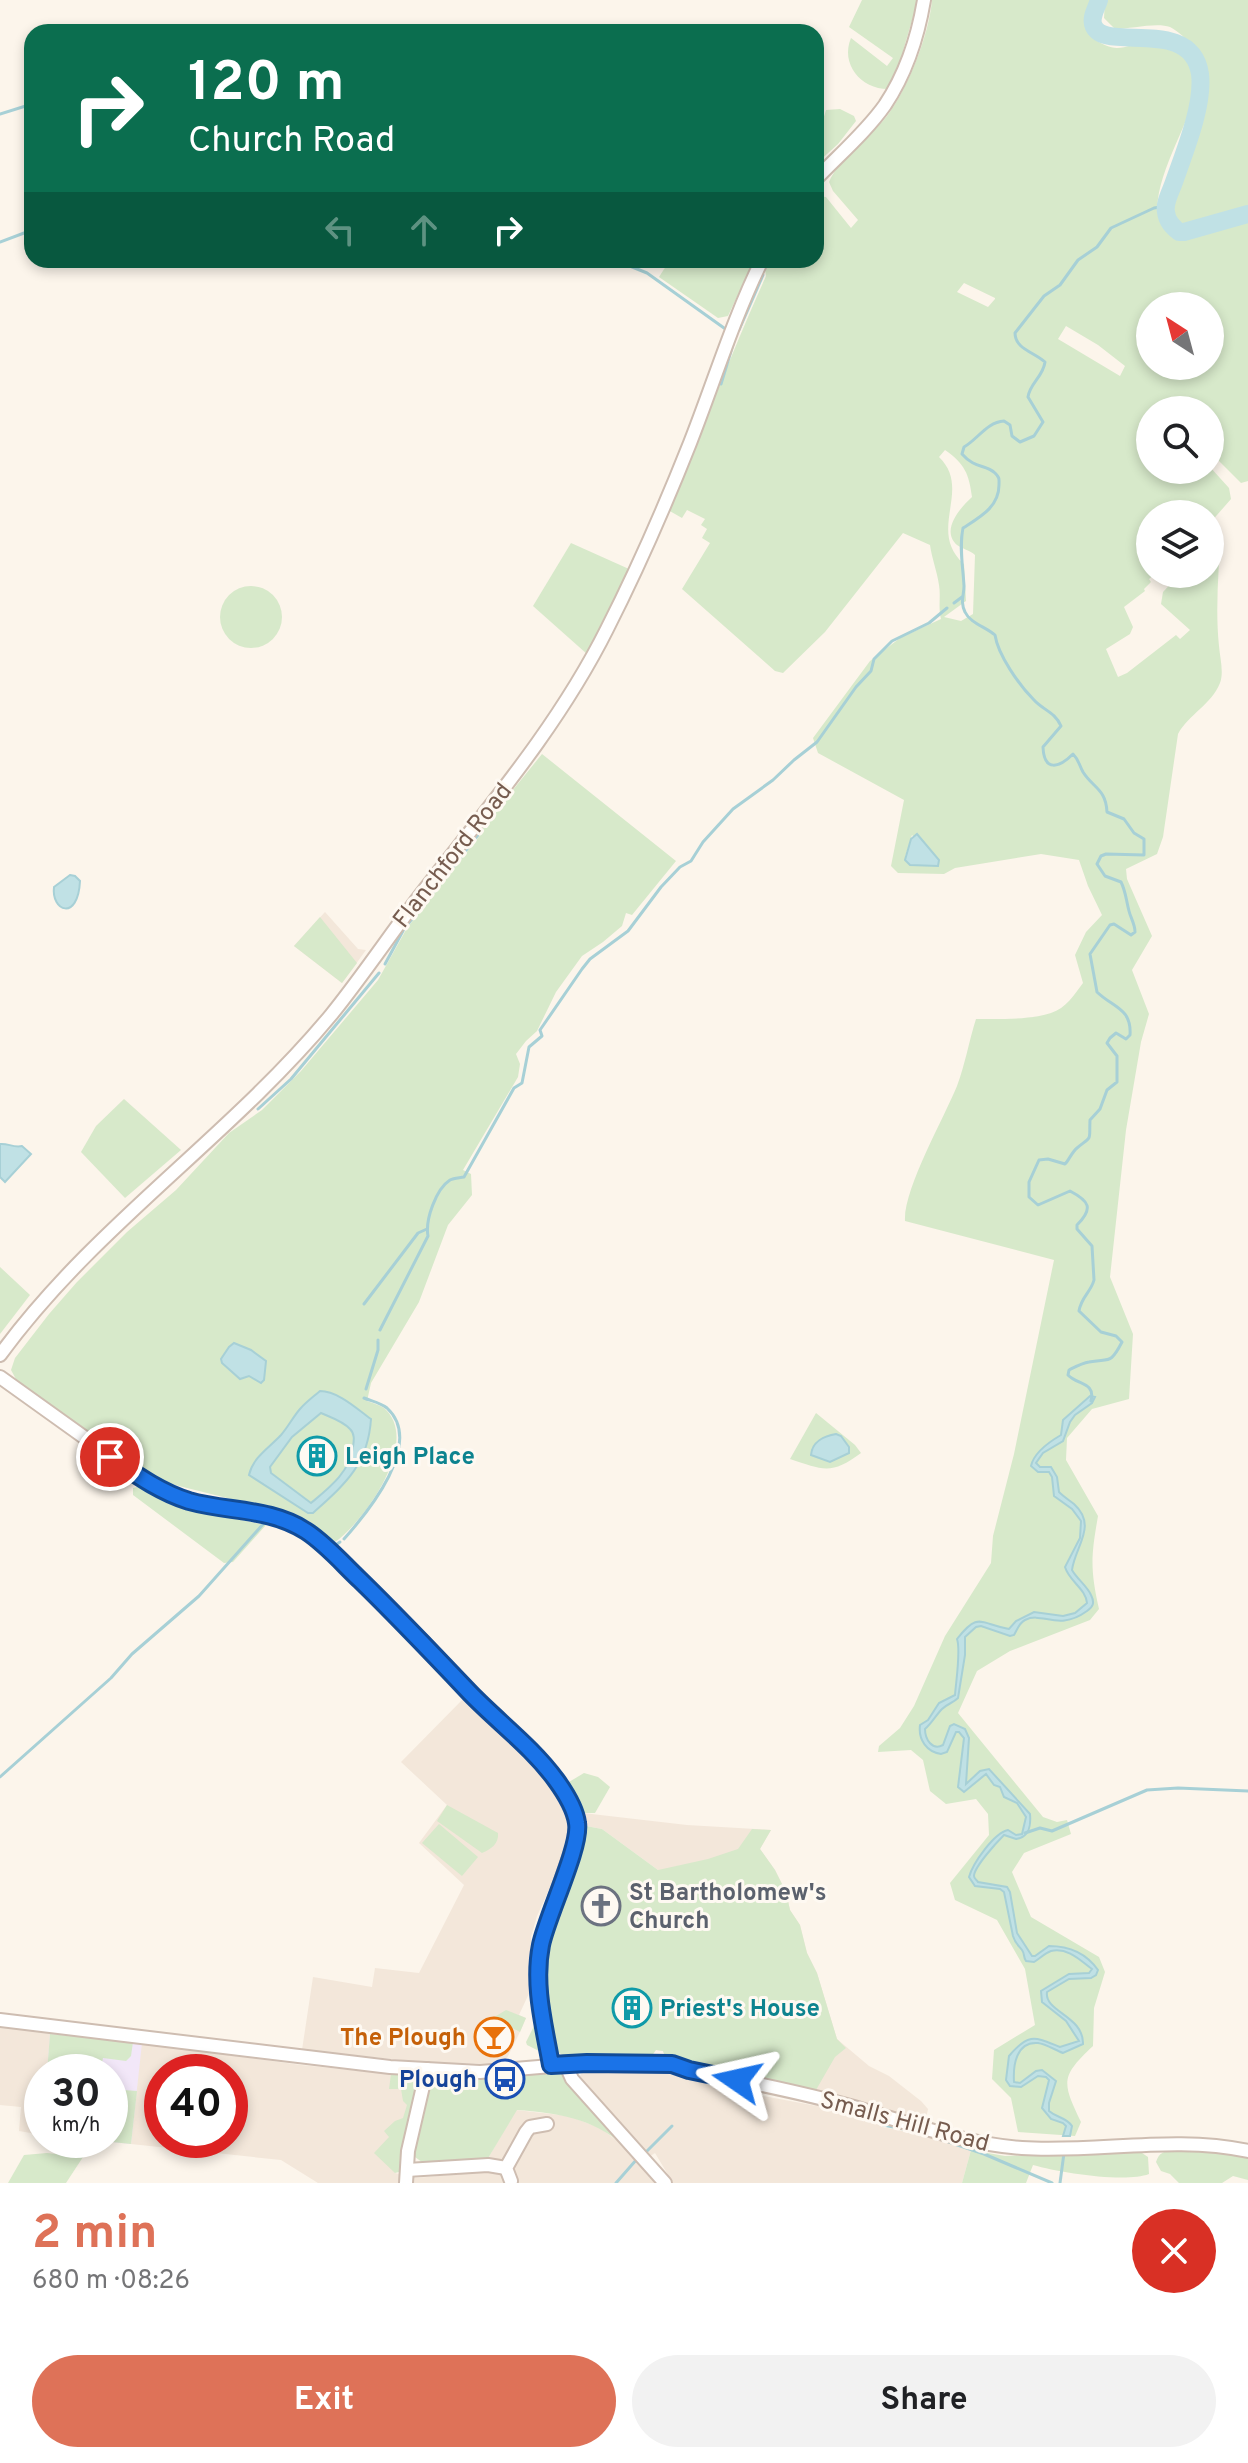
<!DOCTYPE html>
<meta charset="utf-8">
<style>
:root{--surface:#fff;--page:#f2f2f2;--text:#202124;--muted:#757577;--accent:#de7258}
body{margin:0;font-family:Overpass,sans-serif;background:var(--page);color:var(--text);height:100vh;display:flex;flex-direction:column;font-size:30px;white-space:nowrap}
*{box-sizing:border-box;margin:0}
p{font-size:26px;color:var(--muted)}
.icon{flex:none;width:44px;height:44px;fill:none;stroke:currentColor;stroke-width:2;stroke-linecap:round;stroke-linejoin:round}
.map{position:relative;height:2183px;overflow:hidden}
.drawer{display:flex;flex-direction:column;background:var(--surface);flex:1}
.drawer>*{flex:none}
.top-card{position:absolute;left:24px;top:24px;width:800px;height:244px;border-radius:24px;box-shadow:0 4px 12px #0003;background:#0b6e4f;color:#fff;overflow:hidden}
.needle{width:52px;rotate:324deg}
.buttons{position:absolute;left:1136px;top:292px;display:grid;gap:16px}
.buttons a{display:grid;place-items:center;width:88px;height:88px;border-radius:50%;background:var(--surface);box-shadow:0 4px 12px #0003;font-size:40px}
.speed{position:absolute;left:24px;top:2054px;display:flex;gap:16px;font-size:40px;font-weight:700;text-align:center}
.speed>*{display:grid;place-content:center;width:104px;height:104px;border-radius:50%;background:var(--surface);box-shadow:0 4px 12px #0003;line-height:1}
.speed small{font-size:20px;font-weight:400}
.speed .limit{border:12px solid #d22;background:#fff;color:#111}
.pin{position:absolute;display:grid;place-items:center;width:68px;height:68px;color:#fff;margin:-34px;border:4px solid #fff;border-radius:50%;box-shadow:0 2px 8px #0007}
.me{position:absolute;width:88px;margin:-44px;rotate:281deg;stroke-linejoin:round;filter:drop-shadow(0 0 6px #0008)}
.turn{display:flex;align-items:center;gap:28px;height:168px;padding:0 32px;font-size:36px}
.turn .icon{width:104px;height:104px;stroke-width:2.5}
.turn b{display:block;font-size:56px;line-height:68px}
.lanes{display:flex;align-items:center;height:76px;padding:0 32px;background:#0003;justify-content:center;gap:40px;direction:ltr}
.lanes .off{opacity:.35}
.round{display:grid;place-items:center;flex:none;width:84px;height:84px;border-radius:42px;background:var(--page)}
.headline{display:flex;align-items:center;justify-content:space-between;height:136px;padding:0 32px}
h1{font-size:48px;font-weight:700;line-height:60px;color:var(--accent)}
.primary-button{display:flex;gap:16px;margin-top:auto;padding:16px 32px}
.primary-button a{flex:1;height:92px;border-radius:48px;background:var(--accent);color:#fff;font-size:32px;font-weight:700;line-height:92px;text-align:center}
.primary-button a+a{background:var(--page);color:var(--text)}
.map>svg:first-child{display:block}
</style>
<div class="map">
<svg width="1248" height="2183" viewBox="0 0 1248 2183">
<rect width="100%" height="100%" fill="#fcf5eb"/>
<g fill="#f3e7da" fill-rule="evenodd">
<path d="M325,912L358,949L366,950L342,983L294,946Z"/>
<path d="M464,1698L538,1768L562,1802L570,1819L571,1837L561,1864L537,1916L531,1937L532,1987L519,2015L526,2018L520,2032L507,2058L498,2064L432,2063L302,2050L313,1977L372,1987L375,1968L419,1973L464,1885L419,1843L447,1805L401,1762Z"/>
<path d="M583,1813L687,1825L771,1830L760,1849L775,1870L786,1892L790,1910L800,1925L807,1953L817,1973L837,2039L869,2066L889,2076L921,2101L928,2109L926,2119L911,2118L749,2074L666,2059L663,2051L656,2050L658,1870L602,1829L586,1826Z"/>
<path d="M0,2027L142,2043L301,2065L391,2074L401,2077L412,2090L395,2173L416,2178L484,2172L487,2160L516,2110L569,2116L600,2128L623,2145L656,2183H318L281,2160L93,2140H110V2072H42V2135L19,2131L21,2107L0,2105ZM162,2072H230V2140H162Z"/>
<path d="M584,2070L653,2071L688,2078L715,2087L833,2109L868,2119L882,2127L918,2134L971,2150L962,2183H673L655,2153L649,2157L580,2081L579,2077Z"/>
</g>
<path fill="#f2e7f8" d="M50,2034L142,2043L131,2144L93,2140H110V2072H47Z"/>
<g fill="#d7e9ca" fill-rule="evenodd">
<path d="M862,0H918L903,51L905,52L888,89C861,89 840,64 851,38L887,66L893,58L849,27Z"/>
<path d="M932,0H1091C1089,5 1086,12 1085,17C1082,34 1102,47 1117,48C1126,48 1137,43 1147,41C1176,38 1198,59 1196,88C1193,126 1121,222 1182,240C1204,234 1224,220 1248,223V481L1241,483L1210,452V410H1150V470H1210V467L1229,488L1231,499L1210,523V514H1150V574H1155L1149,579L1151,582L1144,589L1145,591L1124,607L1133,627L1130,634L1106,649L1118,677L1127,673L1176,635L1180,639L1190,630L1161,604L1163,592L1180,574H1210V541L1221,529C1219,568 1215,607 1219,646C1220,658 1224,672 1220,683C1211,705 1189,714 1178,734L1163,837L1157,854L1126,869L1127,879L1152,936L1132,970L1149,1014L1141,1042L1126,1130L1110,1277L1133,1334L1129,1399L1092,1409L1067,1438L1066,1460L1098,1516C1091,1556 1090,1569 1099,1609L1090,1620L1010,1651L977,1671L958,1713L1043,1817L1057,1822L1067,1820L1071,1834L1024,1853L1012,1872L1031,1917L1099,1957L1105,1972L1094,2008L1093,2046C1060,2077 1062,2082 1081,2122L1075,2136L1018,2132L1011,2098L992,2079L994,2050L1035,2025L1025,1969L997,1920L955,1900L950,1883L989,1835L988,1814L976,1799L946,1804L930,1791L923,1760L911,1750L878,1752L879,1746L900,1728L914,1706L945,1636L991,1563L993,1536L1014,1454L1054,1260L905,1221C903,1190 944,1118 957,1086C965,1065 969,1041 976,1019C998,1019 1030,1020 1051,1013C1066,1008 1074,995 1083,983L1075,955L1086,932L1102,915L1088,886L1079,860L1041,854L955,868L944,874L898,873L891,866L904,800L818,753L813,738L870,661L900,638L941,619C938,607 941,596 939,585C937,571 932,559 930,545L903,533L825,632L783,673L775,671L682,589L710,543L702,538L707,529L701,525L705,519L687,510L682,518L668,510C702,432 731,353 766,276L765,270L770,260H816V196L826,197L851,228L858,220L833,191L829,182C840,156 869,139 887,116C908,88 929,35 932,0ZM964,283L995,298V299L988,307L957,292ZM1150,306H1210V366H1150ZM1066,326L1098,345L1125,366L1120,376L1058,339ZM945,450C965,464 969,474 972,497C961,507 940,530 957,545C962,549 970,550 975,555L973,614L961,621L944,617L966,601L964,564C926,530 973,490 939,457ZM912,835L938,866L907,863L905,857Z"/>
<path d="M1105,0H1248V209C1240,209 1232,210 1224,213C1212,218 1197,229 1184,225C1131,211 1248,68 1170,27C1157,22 1130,29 1115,29L1104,18Z"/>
<path d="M840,109L854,116L856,121L838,144L816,164V130L822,123L826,110Z"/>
<path d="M670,260H754L728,316L718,318L659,277Z"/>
<path d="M571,543L629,569L587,654L533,606Z"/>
<circle cx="251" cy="617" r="31"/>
<path d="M542,754L676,861L632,915L626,913L622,926L603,942L582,956L556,992L537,1031L526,1041L516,1054L520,1064L518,1077L463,1170L471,1174L472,1195L448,1225L419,1302L371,1383L367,1401C372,1403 380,1405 384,1408C422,1441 364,1522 335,1542L309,1521L295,1515L167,1483L77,1427L17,1381L11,1370L15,1358L49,1314L77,1282L127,1232L176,1190L229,1133L262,1110L301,1071L378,980L407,928L481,834L483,827Z"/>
<path d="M320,917L357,963L342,983L294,946Z"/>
<path d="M124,1099L181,1150L125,1198L81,1152L96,1126Z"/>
<path d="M0,1267L30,1295L0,1334Z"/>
<path d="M816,1413L855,1445L861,1453C832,1475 823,1470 790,1459Z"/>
<path d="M141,1486L180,1508L266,1525L233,1562L224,1563L133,1495V1488Z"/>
<path d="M584,1773L598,1777L610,1787L595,1813H583L569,1782Z"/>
<path d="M447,1805L498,1833C499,1844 491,1849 482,1853L437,1821Z"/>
<path d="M439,1824L478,1857L462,1876L422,1843Z"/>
<path d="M586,1826L602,1829L658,1870L708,1859L738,1849L752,1829L771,1830L760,1849L775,1870L786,1892L790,1910L800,1925L807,1953L817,1973L837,2039L846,2048L835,2057L816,2090L720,2067L666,2059L663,2051L656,2050L651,2057L643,2058L566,2057L556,2051L545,1989V1966L549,1943Z"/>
<path d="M506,2010L526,2018L520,2032L501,2022L497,2032L489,2029L487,2035L479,2032L486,2022Z"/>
<path d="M537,2020L542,2047L539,2051L527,2045L526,2042Z"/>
<path d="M50,2034L133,2042L131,2056L126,2061L103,2058L101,2068L75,2064L73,2072H47Z"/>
<path d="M559,2071L623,2145C592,2118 557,2113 517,2110L487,2160L426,2165L415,2157L413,2149L429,2084L432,2080L495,2078Z"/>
<path d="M391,2074L411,2075L415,2079L417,2086L404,2141L399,2172L395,2173L374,2153L389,2137L384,2131L395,2121L403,2118L407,2105L403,2101L401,2089H389Z"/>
<path d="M110,2089L137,2091L131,2144L93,2140H110Z"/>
<path d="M971,2150L1005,2156L1131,2152L1142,2153L1148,2157L1149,2174C1126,2183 1061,2173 1033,2165L1026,2183H962Z"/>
<path d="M1174,2150L1239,2154L1248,2158V2180L1233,2176L1222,2183H1179L1170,2174L1161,2171L1156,2162C1159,2152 1165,2151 1174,2150Z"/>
<path d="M47,2153L83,2157L66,2183H8L24,2155Z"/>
</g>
<g fill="#c0e1e5" stroke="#a7d0d6" stroke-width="2" fill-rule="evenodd">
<path d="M917,834L939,860L938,866L910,865L905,860L911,839Z"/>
<path d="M70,875L75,876L80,881C78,922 51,911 54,887Z"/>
<path d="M0,1144C8,1143 13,1148 22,1146L31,1154L5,1182L0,1177Z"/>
<path d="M234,1343L251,1350L266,1361L264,1380L261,1383L249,1376L240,1379L222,1363L221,1359L229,1347Z"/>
<path d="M320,1391C338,1391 357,1409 371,1419C368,1465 345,1484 313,1513H308L249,1475C253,1457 269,1448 281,1435C288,1427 293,1417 300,1409C306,1402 313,1397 320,1391ZM321,1413C330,1417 343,1421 350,1429C355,1434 354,1440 353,1447C350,1472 329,1488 311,1503L271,1473L270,1467L292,1437Z"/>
<path d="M1090,1396L1095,1397L1092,1403L1075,1415L1070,1422L1063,1441L1043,1453L1036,1463L1040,1467H1051L1057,1477L1059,1492C1064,1497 1069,1500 1074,1504C1098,1526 1075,1546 1072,1570C1077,1579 1087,1586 1091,1595C1095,1603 1093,1607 1087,1611C1058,1632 1043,1611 1025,1620C1019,1623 1017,1630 1014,1635L1010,1636L981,1626L976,1627L965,1637V1655L958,1698C953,1703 947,1704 942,1709C936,1715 932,1723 925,1729C925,1739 932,1751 943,1745L950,1726L954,1724L965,1729L969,1738L966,1784L980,1771L989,1769L1030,1814C1031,1825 1030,1837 1016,1839L1004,1835C997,1842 974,1867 974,1876C974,1879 977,1880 978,1882L1007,1887L1010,1892L1017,1933L1032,1956H1035L1049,1946C1070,1946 1086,1953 1098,1970L1096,1975L1091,1978L1069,1979L1047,1992C1044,2012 1084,2016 1083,2044L1063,2053C1055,2050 1046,2044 1038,2043C1016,2041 1013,2066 1014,2082L1020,2083L1036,2071L1042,2070L1056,2081L1049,2103V2111C1057,2118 1066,2117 1072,2126L1070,2136H1063L1066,2126L1063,2123L1051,2119L1042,2108L1049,2080L1046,2077L1038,2076L1021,2087L1010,2086L1006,2080L1009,2056C1029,2032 1035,2037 1060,2047L1079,2041L1066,2021L1042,2002L1041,1991L1069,1974L1089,1973L1092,1969C1081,1961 1068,1947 1051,1951C1045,1953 1039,1959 1034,1962L1026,1961C1023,1957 1025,1954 1022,1950C1018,1945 1015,1943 1013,1936L1004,1892L1000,1889L975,1886L969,1877C973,1863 994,1833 1008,1830L1016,1835L1022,1834L1026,1817L1017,1803L1004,1797L1000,1787L994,1785L986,1774L964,1792L958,1787L964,1738L959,1732H956L947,1752L941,1754C927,1752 918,1740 920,1725L928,1720L939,1703L955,1695C956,1681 961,1650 957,1639C979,1611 980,1624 1009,1629L1016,1621L1034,1612L1063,1616L1075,1613L1087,1603C1086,1589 1069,1581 1065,1567L1080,1538L1081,1521L1072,1509L1054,1496L1052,1477L1049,1472H1038L1031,1466C1034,1452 1049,1442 1061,1435L1063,1420Z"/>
<path d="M836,1434L841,1436L849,1447V1453L830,1462L811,1455C812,1442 824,1436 836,1434Z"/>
</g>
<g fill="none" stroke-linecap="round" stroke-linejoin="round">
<g stroke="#a7d0d6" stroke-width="3">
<path d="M0,114L32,104"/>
<path d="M0,242L32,230"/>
<path d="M615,260L647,273L724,328"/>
<path d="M739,330L763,275"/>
<path d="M721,384L735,338"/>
<path d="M954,603L962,597"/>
<path d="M385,964L404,929L478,835"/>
<path d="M258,1109L291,1079L379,973"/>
<path d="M364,1304L418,1233L427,1229"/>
<path d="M380,1330L428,1236C425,1220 436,1189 450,1180C454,1178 459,1178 464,1177L514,1088L522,1083L529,1047L542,1036L540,1030L582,969L590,959L628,931L661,887L680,867L691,861L703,842L733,809L773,780L794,760L817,742L856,687L871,671L874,659L892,641L929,623L947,608"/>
<path d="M366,1389L378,1350V1340"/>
<path d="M1091,1401C1096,1382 1077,1385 1068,1375L1069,1370C1075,1367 1082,1363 1089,1362C1110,1358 1110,1365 1122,1342L1116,1336L1101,1332L1079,1311C1081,1297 1091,1292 1094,1280L1092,1246L1077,1229V1225C1094,1208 1089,1201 1070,1191L1038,1205L1029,1197V1182L1039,1160L1048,1159L1065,1164C1069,1160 1072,1152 1077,1148C1093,1135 1089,1142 1090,1120L1100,1109L1107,1090L1117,1082V1056L1107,1043L1110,1038L1116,1033L1126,1039L1130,1035C1132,1008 1112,1007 1097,992L1090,954L1110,925L1114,924L1131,935L1135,932C1135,924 1131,919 1129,911C1126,900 1126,892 1121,882L1105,876L1097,864L1101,856L1106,854L1144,855V839L1134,833L1124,819L1107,812C1106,789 1093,788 1083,772C1079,765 1079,760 1073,754C1059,768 1044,772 1043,747L1061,726C1055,712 1043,710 1034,700C1019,685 998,655 995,635C986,627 970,623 965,612C960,602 964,595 964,586C963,567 959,547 963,528C980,517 999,507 999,485C999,479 1000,478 995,473C985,464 975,469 962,454L964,447C978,439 987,422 1004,421L1010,425L1012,436L1020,442L1034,436L1043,422L1028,397C1030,383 1043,377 1045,362C1034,352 1015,349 1015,333L1044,296L1060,285L1078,260L1097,247L1111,228L1154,208L1166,206"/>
<path d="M288,1516L317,1530L334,1546L340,1542"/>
<path d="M344,1539C368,1512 425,1443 387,1408C381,1403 371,1401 364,1398"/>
<path d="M0,1777L111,1678L132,1654L199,1596L265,1522"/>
<path d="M1025,1833L1040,1828L1052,1831L1147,1790L1178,1788L1248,1791"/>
<path d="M883,2125L914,2131"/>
<path d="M937,2138L984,2154L1052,2183"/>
<path d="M646,2152L672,2126"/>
<path d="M616,2183L637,2159"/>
<path d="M1060,2183L1064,2153"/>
</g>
<path stroke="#c0e1e5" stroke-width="18" d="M1099,0C1097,7 1091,16 1093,24C1101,55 1191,14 1200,74C1204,105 1184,153 1174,182C1171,191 1164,203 1166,212C1167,221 1172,226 1179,232H1184L1248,214"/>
<g stroke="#cebdb1" stroke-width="16">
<g id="minor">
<path d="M816,179C839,155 866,132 885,105C905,75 918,36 924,0"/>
<path d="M0,1355C94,1226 230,1137 331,1015C365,973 395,927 429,884C493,802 560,723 607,629C638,568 665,506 690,443C714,382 733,319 762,260"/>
<path d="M0,1377L148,1483L192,1502L263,1514L284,1520L306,1531L328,1550L423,1641L492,1716L542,1763L557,1781L574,1812L577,1834L548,1918L537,1970L539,1994L551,2065"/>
<path d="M0,2020L390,2067L480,2072L587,2063L672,2064L689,2070C743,2081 797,2091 850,2106C907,2122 963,2144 1022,2148C1097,2153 1174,2135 1248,2151"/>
<path d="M565,2063L572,2079L665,2183"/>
<path d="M407,2170L488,2165L506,2168"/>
<path d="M511,2181L506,2168L526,2132L530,2127L547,2124"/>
<path d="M406,2183L408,2151L427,2069"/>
</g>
</g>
<use href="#minor" stroke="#fff" stroke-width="12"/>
</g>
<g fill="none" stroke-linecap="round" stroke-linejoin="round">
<g stroke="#114b97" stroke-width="20">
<path id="route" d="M110,1457C135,1474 160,1492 189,1501C228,1512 271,1508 306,1531C326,1544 343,1564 360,1580C398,1617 434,1655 470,1693C498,1722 532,1747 556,1780C564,1791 575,1808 577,1823C581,1846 547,1916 541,1945C533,1985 544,2025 551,2065L587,2063L672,2064L689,2070L737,2080"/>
</g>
<use href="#route" stroke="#1a73e8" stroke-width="14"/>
</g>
<defs>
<g id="building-ring" transform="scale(2)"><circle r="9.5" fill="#fef9f2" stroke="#0f9aa8" stroke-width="1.5"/><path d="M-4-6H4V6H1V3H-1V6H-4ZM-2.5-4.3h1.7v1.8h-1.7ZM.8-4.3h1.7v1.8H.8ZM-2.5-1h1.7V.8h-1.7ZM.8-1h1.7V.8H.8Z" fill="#0f9aa8"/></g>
<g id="church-ring" transform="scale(2)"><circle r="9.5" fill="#fef9f2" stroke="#6b7280" stroke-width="1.5"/><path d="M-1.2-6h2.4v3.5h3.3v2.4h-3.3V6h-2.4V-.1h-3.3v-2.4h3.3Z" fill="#6b7280"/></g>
<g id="bar-ring" transform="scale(2)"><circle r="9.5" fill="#fef9f2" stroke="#e8710a" stroke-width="1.5"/><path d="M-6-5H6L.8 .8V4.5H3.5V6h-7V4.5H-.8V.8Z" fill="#e8710a"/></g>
<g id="bus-ring" transform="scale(2)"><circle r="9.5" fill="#fef9f2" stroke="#1a4fb4" stroke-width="1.5"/><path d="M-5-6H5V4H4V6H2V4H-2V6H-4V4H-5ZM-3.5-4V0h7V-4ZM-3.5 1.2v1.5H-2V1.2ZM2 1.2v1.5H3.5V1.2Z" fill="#1a4fb4"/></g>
</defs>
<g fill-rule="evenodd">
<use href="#building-ring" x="317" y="1456"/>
<use href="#church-ring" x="601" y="1906"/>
<use href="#building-ring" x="632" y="2008"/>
<use href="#bar-ring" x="494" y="2037"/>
<use href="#bus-ring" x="505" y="2079"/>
</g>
<g text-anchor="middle" stroke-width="6" stroke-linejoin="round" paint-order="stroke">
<g font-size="24" fill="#765c4f" stroke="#fef9f2">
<text transform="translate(452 855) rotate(-52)" y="8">Flanchford Road</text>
<text transform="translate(905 2121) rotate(15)" y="8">Smalls Hill Road</text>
</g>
<g font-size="24" font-weight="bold" fill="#0d838f" stroke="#fef9f2" text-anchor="start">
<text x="345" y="1464">Leigh Place</text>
<text x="660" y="2016">Priest's House</text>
</g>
<g font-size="24" font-weight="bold" fill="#5b616d" stroke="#fef9f2" text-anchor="start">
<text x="629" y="1900">St Bartholomew's<tspan x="629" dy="28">Church</tspan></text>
</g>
<g font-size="24" font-weight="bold" fill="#c56008" stroke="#fef9f2" text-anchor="end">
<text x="466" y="2045">The Plough</text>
</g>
<g font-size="24" font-weight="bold" fill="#164399" stroke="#fef9f2" text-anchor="end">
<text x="477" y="2087">Plough</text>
</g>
</g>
</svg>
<div class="buttons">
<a><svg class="needle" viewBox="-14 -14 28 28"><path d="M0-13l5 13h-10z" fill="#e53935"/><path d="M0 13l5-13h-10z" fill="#757577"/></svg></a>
<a><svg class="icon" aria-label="search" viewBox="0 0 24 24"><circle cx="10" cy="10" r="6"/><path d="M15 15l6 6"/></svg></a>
<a><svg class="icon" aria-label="layers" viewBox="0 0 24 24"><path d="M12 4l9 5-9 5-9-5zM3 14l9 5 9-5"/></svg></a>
</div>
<div class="speed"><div>30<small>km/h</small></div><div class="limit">40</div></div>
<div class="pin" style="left:110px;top:1457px;background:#d93025"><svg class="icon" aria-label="arrive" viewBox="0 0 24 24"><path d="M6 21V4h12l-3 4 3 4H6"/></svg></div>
<svg class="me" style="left:737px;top:2080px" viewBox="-20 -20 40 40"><path d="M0-17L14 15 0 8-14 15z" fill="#1a73e8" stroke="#fff" stroke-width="4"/></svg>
<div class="top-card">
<div class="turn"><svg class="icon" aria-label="right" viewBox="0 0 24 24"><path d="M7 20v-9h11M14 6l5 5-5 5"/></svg><div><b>120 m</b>Church Road</div></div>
<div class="lanes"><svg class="icon off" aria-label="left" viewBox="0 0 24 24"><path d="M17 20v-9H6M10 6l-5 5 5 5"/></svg><svg class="icon off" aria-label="ahead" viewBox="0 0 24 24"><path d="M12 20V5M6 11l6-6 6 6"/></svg><svg class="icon" aria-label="right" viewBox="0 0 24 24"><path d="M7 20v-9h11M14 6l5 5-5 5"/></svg></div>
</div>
</div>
<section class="drawer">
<div class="headline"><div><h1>2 min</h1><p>680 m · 08:26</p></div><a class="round" style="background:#d93025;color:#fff"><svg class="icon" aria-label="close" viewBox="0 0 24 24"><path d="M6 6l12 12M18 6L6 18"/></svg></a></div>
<div class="primary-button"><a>Exit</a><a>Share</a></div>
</section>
